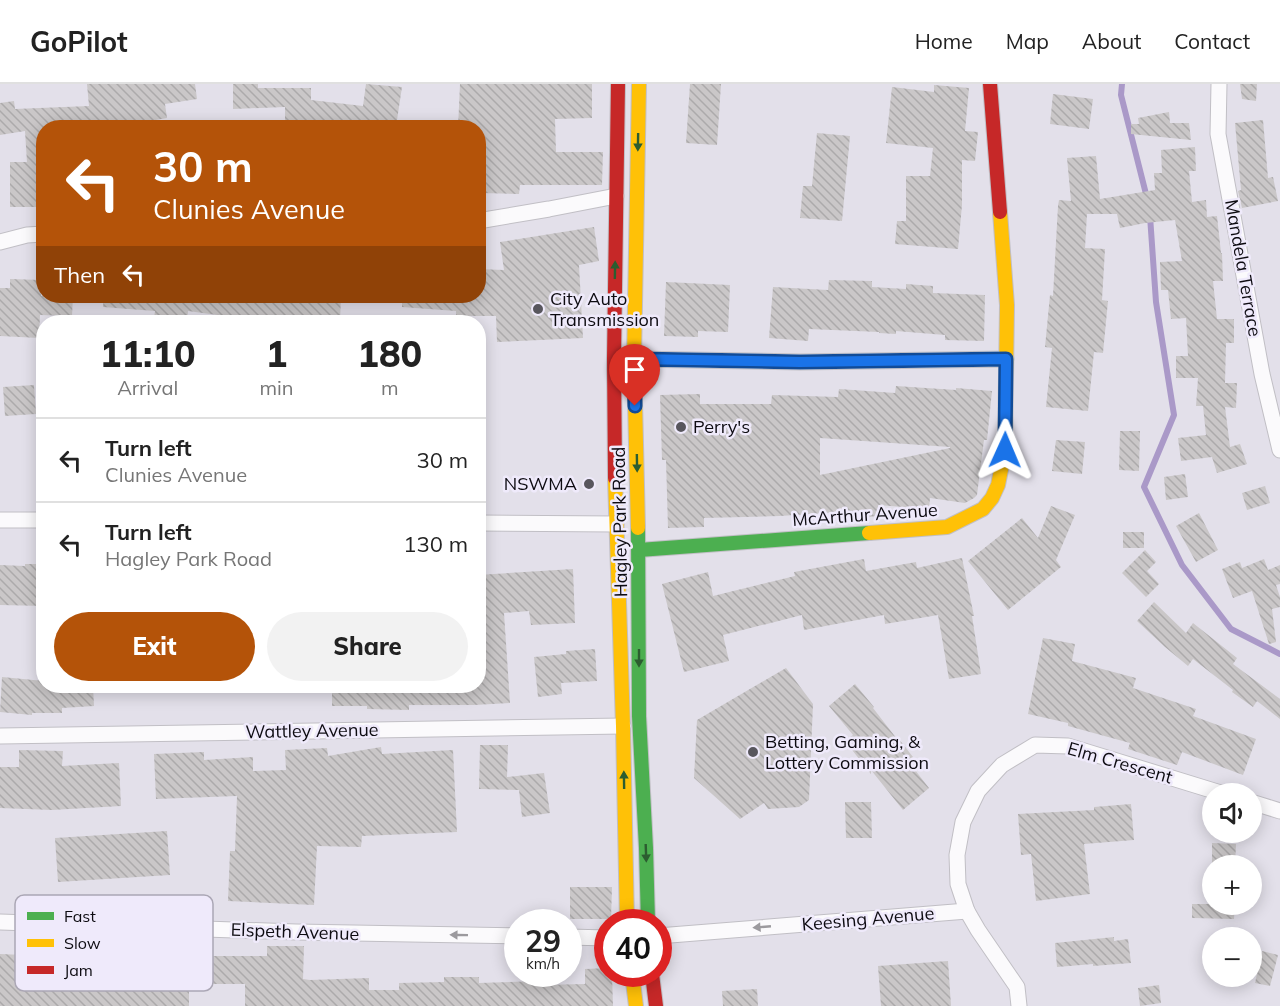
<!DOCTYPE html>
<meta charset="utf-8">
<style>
:root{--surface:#fff;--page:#f2f2f2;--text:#222;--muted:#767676;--line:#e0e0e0;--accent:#b45309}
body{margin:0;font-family:Mulish,sans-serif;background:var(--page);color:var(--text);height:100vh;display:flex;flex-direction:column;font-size:22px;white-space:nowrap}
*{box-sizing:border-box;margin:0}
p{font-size:20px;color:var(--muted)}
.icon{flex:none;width:33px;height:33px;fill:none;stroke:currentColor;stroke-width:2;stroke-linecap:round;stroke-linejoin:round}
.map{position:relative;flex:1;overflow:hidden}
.drawer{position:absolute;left:36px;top:231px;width:450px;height:378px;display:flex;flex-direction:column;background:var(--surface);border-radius:24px;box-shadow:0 3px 15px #0003}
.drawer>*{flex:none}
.banner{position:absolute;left:36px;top:36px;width:450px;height:183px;border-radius:24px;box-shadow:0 3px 15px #0003;background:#b45309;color:#fff;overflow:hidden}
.buttons{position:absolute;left:1202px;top:699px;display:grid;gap:12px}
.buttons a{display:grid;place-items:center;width:60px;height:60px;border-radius:50%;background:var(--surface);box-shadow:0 3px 15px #0003;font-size:30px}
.speed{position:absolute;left:504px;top:825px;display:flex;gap:12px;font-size:30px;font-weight:700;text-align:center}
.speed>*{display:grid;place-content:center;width:78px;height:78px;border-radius:50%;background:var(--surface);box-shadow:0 3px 15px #0003;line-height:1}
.speed small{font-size:15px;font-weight:400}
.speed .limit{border:9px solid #d22;background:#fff;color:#111}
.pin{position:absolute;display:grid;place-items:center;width:51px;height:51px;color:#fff;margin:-62px -26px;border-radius:50% 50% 50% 0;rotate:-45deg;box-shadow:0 0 6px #0007}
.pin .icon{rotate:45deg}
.me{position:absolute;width:66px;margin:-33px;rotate:1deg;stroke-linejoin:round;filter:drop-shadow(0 0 4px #0008)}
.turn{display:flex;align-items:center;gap:21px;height:126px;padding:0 18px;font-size:27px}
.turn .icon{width:78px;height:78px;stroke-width:2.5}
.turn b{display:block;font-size:42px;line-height:51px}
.then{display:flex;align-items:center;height:57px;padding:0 18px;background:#0003;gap:12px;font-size:22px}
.eta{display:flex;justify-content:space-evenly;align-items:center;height:102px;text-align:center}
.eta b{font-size:36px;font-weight:800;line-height:42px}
.action{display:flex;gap:12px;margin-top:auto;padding:12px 18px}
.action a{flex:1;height:69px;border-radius:36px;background:var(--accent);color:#fff;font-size:24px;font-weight:800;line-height:69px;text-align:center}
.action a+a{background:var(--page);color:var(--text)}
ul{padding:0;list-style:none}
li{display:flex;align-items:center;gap:18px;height:84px;padding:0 18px;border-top:2px solid var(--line)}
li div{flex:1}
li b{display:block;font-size:22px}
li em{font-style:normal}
header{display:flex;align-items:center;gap:36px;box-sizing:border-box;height:84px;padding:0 30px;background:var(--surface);border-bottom:2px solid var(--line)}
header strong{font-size:28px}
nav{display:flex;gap:33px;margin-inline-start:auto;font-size:21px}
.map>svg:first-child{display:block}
</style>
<header>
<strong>GoPilot</strong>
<nav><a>Home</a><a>Map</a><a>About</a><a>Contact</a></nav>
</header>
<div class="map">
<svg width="1280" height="922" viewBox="0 0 1280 922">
<defs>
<pattern id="building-back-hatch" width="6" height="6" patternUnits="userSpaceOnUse" patternTransform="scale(1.5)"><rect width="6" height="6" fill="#cac7c8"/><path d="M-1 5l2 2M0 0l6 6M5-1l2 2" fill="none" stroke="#acaaab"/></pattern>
</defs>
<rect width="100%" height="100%" fill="#e3e0ea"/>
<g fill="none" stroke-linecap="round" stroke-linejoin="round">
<g stroke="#aa99c8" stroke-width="6">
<path d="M1122,0L1121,11L1147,114"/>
<path d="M1150,132L1156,218L1174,331L1144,403L1182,481L1231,545L1280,570"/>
</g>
</g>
<g fill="url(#building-back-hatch)" fill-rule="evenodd">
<path d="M87,0H195L197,15L165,20L167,34L144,38V44H44V53H41L42,123H10V78H27L25,47L0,51V19L14,17L15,25L89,22Z"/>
<path d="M233,0H258V4H311V16L363,22L366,0L402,3L397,36H393L392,44H285V23L233,25Z"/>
<path d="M460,0H592V34L555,35L556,68H603L602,101H520L519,110L481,109L482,64H478V44H458Z"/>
<path d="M690,0H721L717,61L686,59Z"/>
<path d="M1240,0H1257L1256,17L1242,15Z"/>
<path d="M934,1L969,4L965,47L978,48L975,77L962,76V121L958,165L895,160L897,137H906V92H930L933,64L886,59L892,3L934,8Z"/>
<path d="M1053,10L1093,15L1089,45L1050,40Z"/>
<path d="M1169,28L1170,39H1189L1191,56L1131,50V40H1139L1138,34Z"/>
<path d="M1263,36L1268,94L1273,93L1278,117L1242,124L1238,107L1241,106L1235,39Z"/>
<path d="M817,49L850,52L842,137L800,134L803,102H812Z"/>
<path d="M1195,63L1196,87H1189L1192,118L1206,116L1207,133L1217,132L1221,169H1222L1223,197H1213L1217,235H1234V259H1226L1225,299H1237L1236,324L1225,323L1230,363L1240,360L1247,380L1217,389L1212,373L1181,377L1178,354L1206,351L1203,322H1196L1198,294H1176V272H1188L1186,234L1171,235L1168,206H1161L1160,178L1182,177L1175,136L1145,139L1120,144L1117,130H1087L1085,164L1105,165L1102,216L1108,217L1103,269L1094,268L1088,327L1046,323L1052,264L1045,263L1050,211L1053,212L1058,122L1059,116L1071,117L1067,74L1096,72L1100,115L1155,106L1154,89H1162L1161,66Z"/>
<path d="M594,143L599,177L579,181L583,254L497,258L496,232H456V227L402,223V212H478V185L504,186L500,158Z"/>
<path d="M10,195L42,196L41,212H73L72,232L40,231L39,254L0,252V204H10Z"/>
<path d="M829,196L872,197V203L906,205V200L933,202V209L985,211L984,257L945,256V251L896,247V250L879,249V248L809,245L808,257L769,254L773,203L828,206Z"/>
<path d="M666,198L730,201L728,248L698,247V253L664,252Z"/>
<path d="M104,212H341L340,238H261L262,237L188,227L187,237L154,234L155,227L103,223Z"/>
<path d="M34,301L36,330L5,332L3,303Z"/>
<path d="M896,302L956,306V304L992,307L987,356H984L977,411L974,414L965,419L930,414L929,425L878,421L880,431L851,437H841L839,428L780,432L704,434V443L668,444L666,376H662L660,311L700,310V320H771L772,311L838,313L839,305L895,309ZM820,354L950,363V364L820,391Z"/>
<path d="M1120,347H1140L1139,387L1119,386Z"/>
<path d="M1056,356L1085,358L1082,390L1052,387Z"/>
<path d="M1185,390L1188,413L1166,416L1164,393Z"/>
<path d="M1265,402L1270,419L1247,426L1242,409Z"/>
<path d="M1051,422L1075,431L1056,476L1061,483L1008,526L968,477L1022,434L1038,454Z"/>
<path d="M1199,429L1218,466L1196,478L1176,442Z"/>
<rect x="1123" y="448" width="21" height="16"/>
<path d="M1145,466L1156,478L1147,487L1159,500L1146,513L1122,489Z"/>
<path d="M962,474L974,532H972L981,590L949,595L938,531L885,540L884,531L804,546L802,531L723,551L729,577L684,588L662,500L708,488L713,512L795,492L794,488L864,475L866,487L916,478L917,484Z"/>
<path d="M1264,475L1268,486L1280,481V500L1276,501L1280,513V523L1272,525L1276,558L1269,560L1252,507L1233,514L1222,485L1240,478L1242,484Z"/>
<path d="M25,480H44V522L0,521V481L25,482Z"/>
<path d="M573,485L575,539L531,541L529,527L504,529L510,619L474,621H409V626L367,625V622H332V602H478V491Z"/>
<path d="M1154,518L1186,549L1193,539L1237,574L1233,580L1280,615V635L1257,617L1253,623L1232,608L1233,606L1193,575L1188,582L1165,563L1137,537Z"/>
<path d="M1043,554L1075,560L1072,577L1136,594L1133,604L1196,625L1193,632L1256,655L1243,691L1182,668L1177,681L1128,665L1130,659L1068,642V639L1028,630Z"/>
<path d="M595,565L597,597L561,599L562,610L538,613L534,573L566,570V567Z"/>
<path d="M786,584L813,620L809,716L799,723L768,725L764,719L740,735L694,694L697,636Z"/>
<path d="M2,593L44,597V602H93L94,622L62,624V629H32V631L0,628Z"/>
<path d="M855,600L874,623L873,624L897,655L898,654L913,673L908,677L929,704L903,726L871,686V690L845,657L853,651L829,622Z"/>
<path d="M480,661H508L507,693L544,689L550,729L522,733L519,706L479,705Z"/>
<path d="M381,663L382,670L453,666L457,748L362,752L361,763L317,762L314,821L228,817L230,767H235L237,712L156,715L154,670L204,668V676L253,673V687L286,686L285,666L327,664L328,672Z"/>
<path d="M19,666L63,667L62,682L119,679L121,722L52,726L0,724V683H19Z"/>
<path d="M845,718H871L872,754H846Z"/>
<path d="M1131,720L1134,756L1084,760L1090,810L1036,817L1031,770L1021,771L1018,730L1094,726V723Z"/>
<path d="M167,747L170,791L58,798L55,754Z"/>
<path d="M1212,759L1236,760L1235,782H1212Z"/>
<path d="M570,803H612L611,835H570Z"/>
<path d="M1192,820H1235L1234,835L1192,834Z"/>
<path d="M1114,853V857L1128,855L1131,879L1093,882V880L1057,883L1055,859Z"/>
<path d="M267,862H304L303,895L310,896L369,894V906H399V899L444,898V893H479V899L542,897V901L585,900V885L608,884V890H612L613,922H245V900H189V922H0V870L24,871L25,866L54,868V872L96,873V888L132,887V876H156V872H267Z"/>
<path d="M1262,867L1278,871L1270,902L1255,899Z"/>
<path d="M948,877L951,922H881L878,882Z"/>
<path d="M1159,901L1161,919L1140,922L1138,904Z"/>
<path d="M757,905L758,922H723L722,907Z"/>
</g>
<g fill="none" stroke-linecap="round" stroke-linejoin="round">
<g stroke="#c1bfc5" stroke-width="17">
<g id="street">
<path d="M1219,0L1218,50L1262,290L1280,366"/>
<path d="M478,137L549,125L616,112"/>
<path d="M0,158L27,151L44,150"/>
<path d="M634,275L800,278L1006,275"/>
<path d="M0,436H44"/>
<path d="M478,439L616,440"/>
<path d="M0,652L623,642"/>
<path d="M1251,718L1280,727"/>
<path d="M0,838L296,848L518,852"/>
<path d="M658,852L967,827"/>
<path d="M568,853L608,854"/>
<path d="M1019,922L1017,903L978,846L967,827L958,800L957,771L963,738L978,707L1002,681L1035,661L1068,662L1224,710"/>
</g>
</g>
<g stroke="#c1bfc5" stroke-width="16">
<g id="fast">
<path d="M638,444L639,632L646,764L648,838"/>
<path d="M639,466L869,449"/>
</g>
</g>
<g stroke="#c1bfc5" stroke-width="16">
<g id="slow">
<path d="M615,394L623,642L627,838"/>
<path d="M638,444L634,275L639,0"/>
<path d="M869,449L947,443L983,425L992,414L998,401L1005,366L1007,221L1000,128"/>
<path d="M632,890L636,922"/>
</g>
</g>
<g stroke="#c1bfc5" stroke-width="16">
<g id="jam">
<path d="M990,0L1000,128"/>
<path d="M615,394L614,274L618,0"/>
<path d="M652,890L656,922"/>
</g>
</g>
<use href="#street" stroke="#fbfafc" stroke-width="15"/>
<use href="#fast" stroke="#4caf50" stroke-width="14"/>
<use href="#slow" stroke="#ffc107" stroke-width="14"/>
<use href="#jam" stroke="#c62828" stroke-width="14"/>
</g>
<defs><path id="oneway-solid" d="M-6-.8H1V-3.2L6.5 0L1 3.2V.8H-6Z" transform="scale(1.5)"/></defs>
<g fill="#2c5d30">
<use href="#oneway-solid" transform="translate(638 58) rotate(91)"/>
<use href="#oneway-solid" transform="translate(615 186) rotate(-89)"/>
<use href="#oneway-solid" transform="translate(637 379) rotate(89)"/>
<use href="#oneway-solid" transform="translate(639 574) rotate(90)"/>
<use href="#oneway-solid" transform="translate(624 696) rotate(-91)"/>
<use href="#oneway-solid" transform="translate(646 769) rotate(88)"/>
</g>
<g fill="#9c9a9e">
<use href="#oneway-solid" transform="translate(762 843) rotate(175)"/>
<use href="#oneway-solid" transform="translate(459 851) rotate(-179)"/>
</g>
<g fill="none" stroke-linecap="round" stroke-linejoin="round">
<g stroke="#114b97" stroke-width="15">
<path id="route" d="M635,322L634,275L800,278L1006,275L1005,366"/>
</g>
<use href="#route" stroke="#1a73e8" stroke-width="10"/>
</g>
<g fill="#58565d" stroke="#efeafb" stroke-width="2">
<circle cx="538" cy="225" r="6"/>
<circle cx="681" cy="343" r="6"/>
<circle cx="589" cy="400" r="6"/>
<circle cx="753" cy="668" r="6"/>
</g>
<g text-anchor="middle" stroke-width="5" stroke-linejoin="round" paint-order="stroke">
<g font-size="18" fill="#0d0b11" stroke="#efeafb">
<text transform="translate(1243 184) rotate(80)" y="6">Mandela Terrace</text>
<text transform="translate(865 431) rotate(-4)" y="6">McArthur Avenue</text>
<text transform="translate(620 438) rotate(-91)" y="6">Hagley Park Road</text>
<text transform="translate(312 647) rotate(-1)" y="6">Wattley Avenue</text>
<text transform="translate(1120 679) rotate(16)" y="6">Elm Crescent</text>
<text transform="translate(868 835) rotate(-5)" y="6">Keesing Avenue</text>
<text transform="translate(295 848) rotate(2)" y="6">Elspeth Avenue</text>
</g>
<g font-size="18" fill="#0d0b11" stroke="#efeafb" text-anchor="start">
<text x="550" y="221">City Auto<tspan x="550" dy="21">Transmission</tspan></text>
<text x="693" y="349">Perry's</text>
<text x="577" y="406" text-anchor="end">NSWMA</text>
<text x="765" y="664">Betting, Gaming, &amp;<tspan x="765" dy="21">Lottery Commission</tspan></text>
</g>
</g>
<rect x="15" y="811" width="198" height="96" rx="9" fill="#efeafb" stroke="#aba7b5" stroke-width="1.5"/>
<rect x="27" y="828" width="27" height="8" fill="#4caf50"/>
<rect x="27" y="855" width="27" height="8" fill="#ffc107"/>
<rect x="27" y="882" width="27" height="8" fill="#c62828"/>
<g font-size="16" fill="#0d0b11">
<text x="64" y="838">Fast</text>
<text x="64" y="865">Slow</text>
<text x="64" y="892">Jam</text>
</g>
</svg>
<div class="buttons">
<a><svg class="icon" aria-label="sound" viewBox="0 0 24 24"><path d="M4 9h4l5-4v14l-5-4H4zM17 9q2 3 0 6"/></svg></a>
<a>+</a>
<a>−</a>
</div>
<div class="speed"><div>29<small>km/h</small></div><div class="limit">40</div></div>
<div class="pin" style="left:635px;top:322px;background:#d93025"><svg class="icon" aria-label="arrive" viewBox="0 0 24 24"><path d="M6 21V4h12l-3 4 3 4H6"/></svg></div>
<svg class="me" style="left:1005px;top:366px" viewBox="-20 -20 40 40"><path d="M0-17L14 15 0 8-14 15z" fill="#1a73e8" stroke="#fff" stroke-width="4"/></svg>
<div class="banner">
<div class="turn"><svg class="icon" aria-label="left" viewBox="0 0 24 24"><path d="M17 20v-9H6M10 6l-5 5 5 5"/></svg><div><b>30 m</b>Clunies Avenue</div></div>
<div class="then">Then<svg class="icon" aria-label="left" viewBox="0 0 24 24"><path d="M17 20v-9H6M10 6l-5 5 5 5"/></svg></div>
</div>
<section class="drawer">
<div class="eta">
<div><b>11:10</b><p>Arrival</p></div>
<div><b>1</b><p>min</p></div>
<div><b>180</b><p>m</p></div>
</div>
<ul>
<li><svg class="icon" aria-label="left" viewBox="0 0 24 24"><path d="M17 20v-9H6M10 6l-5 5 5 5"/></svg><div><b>Turn left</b><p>Clunies Avenue</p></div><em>30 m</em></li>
<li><svg class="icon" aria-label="left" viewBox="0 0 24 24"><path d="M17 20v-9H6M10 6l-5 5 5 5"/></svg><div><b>Turn left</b><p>Hagley Park Road</p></div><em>130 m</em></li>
</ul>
<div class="action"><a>Exit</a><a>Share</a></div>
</section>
</div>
